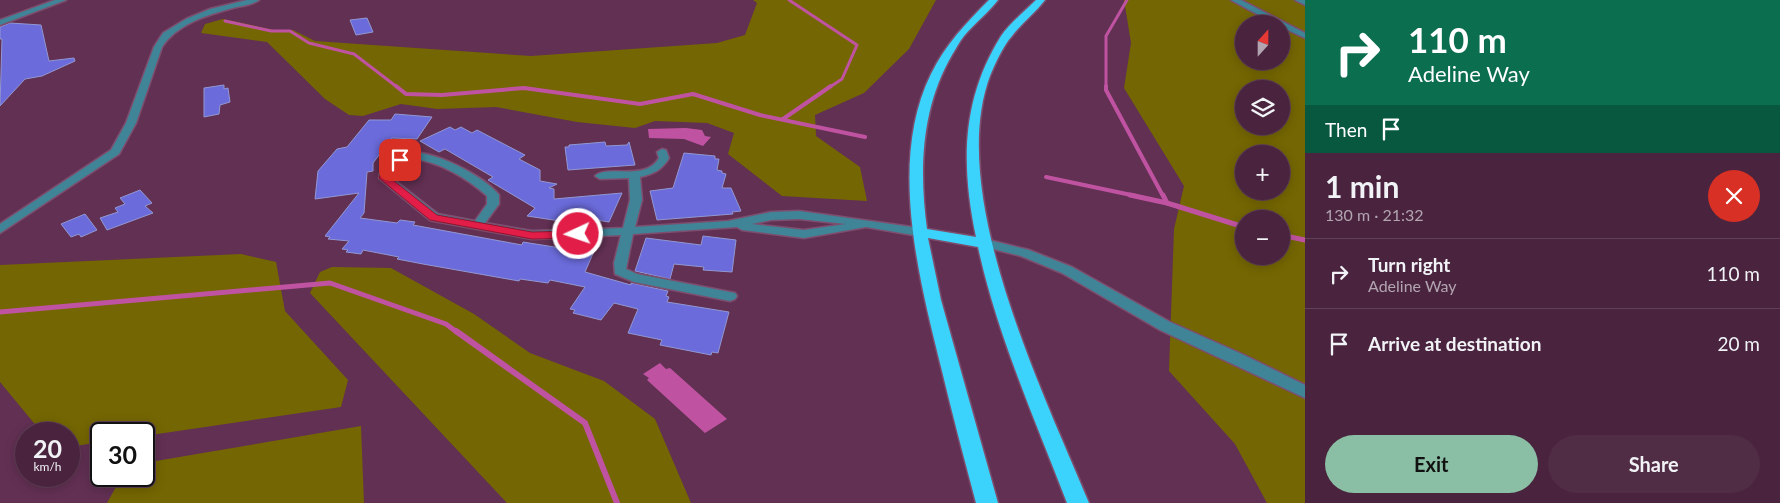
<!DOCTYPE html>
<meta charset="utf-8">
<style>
:root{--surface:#4a243e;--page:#512c45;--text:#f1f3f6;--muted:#b2a4b0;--line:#614158;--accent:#8abfa5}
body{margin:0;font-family:Lato,sans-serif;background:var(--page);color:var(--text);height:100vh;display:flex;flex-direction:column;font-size:19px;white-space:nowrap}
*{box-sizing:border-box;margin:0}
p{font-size:16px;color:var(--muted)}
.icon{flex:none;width:28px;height:28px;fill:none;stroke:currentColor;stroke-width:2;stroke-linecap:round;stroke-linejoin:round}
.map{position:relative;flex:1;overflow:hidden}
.sheet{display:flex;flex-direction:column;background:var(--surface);width:475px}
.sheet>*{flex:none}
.top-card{background:#0b6e4f;color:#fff;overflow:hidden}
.needle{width:32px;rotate:21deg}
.tools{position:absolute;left:1235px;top:15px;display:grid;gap:10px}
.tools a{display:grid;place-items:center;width:55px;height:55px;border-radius:50%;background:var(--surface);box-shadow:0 2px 12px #0003,0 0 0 1px var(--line);font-size:25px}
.speed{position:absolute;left:15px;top:422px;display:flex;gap:10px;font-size:25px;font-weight:700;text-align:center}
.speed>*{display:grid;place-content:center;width:65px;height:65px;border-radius:50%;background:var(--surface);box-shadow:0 2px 12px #0003,0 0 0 1px var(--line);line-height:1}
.speed small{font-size:12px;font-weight:400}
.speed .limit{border:2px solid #111;border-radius:8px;background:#fff;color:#111}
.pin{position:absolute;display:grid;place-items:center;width:42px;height:42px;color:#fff;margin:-21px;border-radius:10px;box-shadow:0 2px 8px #0006}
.me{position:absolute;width:55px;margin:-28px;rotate:267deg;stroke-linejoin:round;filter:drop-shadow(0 0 4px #0008)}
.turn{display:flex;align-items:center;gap:18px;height:105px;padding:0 20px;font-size:22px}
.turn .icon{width:65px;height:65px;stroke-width:2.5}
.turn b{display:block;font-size:35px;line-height:42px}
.then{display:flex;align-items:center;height:48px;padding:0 20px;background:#0003;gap:10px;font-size:19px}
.round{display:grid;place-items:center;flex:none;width:52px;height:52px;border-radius:26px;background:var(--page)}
.headline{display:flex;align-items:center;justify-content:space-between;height:85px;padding:0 20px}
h1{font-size:30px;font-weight:700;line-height:38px}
.cta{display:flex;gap:10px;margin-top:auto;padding:10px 20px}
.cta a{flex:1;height:58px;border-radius:30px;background:var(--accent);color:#111;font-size:20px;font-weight:700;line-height:58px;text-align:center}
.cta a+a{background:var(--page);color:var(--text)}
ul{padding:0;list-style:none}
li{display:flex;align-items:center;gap:15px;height:70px;padding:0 20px;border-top:1px solid var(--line)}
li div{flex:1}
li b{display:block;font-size:19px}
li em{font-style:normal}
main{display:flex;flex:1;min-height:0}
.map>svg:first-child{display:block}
</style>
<main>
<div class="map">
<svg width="1305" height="503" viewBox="0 0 1305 503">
<rect width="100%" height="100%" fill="#623053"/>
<g fill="#746602" fill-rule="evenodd">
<path d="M753,0H936L909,49L864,93L815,115L816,136L860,167L867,201L782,196L728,154L734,133L707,123L655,121L635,128L577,122L496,107L437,109L401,104L363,116L349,115L325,99L267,42L201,33L205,24L223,19L274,30H293L315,41L531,56L717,43L745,35L757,3Z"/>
<path d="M1124,0H1305V503H1267L1235,444L1169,371L1174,229L1184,186L1124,88L1131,43ZM1244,24H1281V61H1244ZM1244,89H1281V126H1244ZM1244,154H1281V191H1244ZM1244,219H1281V256H1244Z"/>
<path d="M241,254L276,262L285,311L348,380L341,407L144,436V434H101V442L69,447V434H43L0,382V265Z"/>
<path d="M332,267L391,268L474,314L530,353L604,381L655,419L691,503H507L310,293L320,272Z"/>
<path d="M361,426L364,503H107L122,476H144V463Z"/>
</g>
<g fill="#c053a1">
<path d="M686,128L702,130L705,136L711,137L703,146L684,139L649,138L648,129Z"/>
<path d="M660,363L666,369L670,368L727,419L705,433L647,380L649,378L643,374Z"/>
</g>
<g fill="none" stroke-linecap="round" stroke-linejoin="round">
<g stroke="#c053a1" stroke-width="3">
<path d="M789,0L857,45L842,79L830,87"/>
<path d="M225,21L271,31H290L309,43L354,54L397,87"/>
<path d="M1106,87V36L1127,0"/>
</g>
<g stroke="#c053a1" stroke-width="4">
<path d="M396,86L406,94L442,95L524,88L640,104L693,94L760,115L865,137"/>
<path d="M1106,86V90L1163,196"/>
<path d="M783,119L831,86"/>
<path d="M1046,177L1136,196"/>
</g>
<g stroke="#c053a1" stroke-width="5">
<path d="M1130,195L1167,203"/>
<path d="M1163,195L1167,203L1244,227"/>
<path d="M1281,235L1305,240"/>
<path d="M0,312L330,283L446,324L458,333"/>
</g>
<path stroke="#c053a1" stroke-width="6" d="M456,331L585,423L617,503"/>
</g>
<g fill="#6b6bdb" stroke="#9297d2">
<path d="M367,18L373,32L356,35L350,20Z"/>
<path d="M10,23L41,25L49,61L74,58L75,61L42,76L25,79L0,106L2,39H0V27Z"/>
<path d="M224,85V89L228,88L230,102L220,105L219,114L204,117V88Z"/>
<path d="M395,114L432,117L417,139L392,138L373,163V171L367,172L364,213L360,218L397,223L400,220L415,222L413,225L522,245L523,242L573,250H578L579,247L595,249L585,272L631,285V283L668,291L666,296L669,297L667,302L729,312L718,353L712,352L711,355L660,345L662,340L628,333L638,309L614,303L601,320L573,313L575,310L570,309L585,287L550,280L548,283L520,279L519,281L423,264L397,259L399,257L363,250L361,254L346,252L348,250L342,249L349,241L328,239L330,237L325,236L359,193L315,199L318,171L337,149L347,147L369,120H391Z"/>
<path d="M450,127L455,130L461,127L472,133L477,130L525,155L519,159L540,170V181L557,184L549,188L554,189V199L622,193L609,222L584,218L580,224L527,216L535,208L488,180L493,177L445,149L439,152L420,141Z"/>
<path d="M605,142L606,146L627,145L629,142L635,165L568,170L565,147H569V145Z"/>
<path d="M684,153L715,156V159H719L717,170L722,171V173L726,174L722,188H731L741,211L732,212L733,214L657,220L650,191L673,188Z"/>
<path d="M140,190L152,203L145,206L153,213L107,230L100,218L118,212L115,208L125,204L120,198Z"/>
<path d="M85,214L97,230L81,237L79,234L71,237L61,224Z"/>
<path d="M703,236L736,240L732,272L703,270L704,267L674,264L670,279L635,271L646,238L701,245Z"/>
</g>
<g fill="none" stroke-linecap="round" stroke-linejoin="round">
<g stroke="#7d4e6e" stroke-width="3">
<g id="minor">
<path d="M55,0H66L0,25V20Z"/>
<path d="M247,0H259C252,5 241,6 233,8C207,15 177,24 162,47L136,123L119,154L0,233V224L111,150L126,123L154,47L163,33L186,19L210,9Z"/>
<path d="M1231,0H1241L1305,33V38L1281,27V24H1275Z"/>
<path d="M1295,0H1305V5Z"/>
<path d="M396,142L400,143L408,153C432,149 484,176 499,195V204L485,223L532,231L623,228L630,200L629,178L600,179L595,176C608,164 645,182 659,158L657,152L662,149L666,150L669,158C662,170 653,174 640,177L642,200L635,227L728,221L771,212L799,211L919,228L925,232L919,236L866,227L804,238L742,230L737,227L633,234L626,269L637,274L735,293L737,296L735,299L730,301L634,282L615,274L614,263L621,235L532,239L434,221L430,220L379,178C380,167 389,161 399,155L391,145ZM413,159C439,161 468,179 487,196V204L475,221L438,214L390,177C392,164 404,163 413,159ZM799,219L846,224L804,230L752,224L771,220Z"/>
<path d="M985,239L1029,250L1072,267L1170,322L1244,355L1305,385V398L1160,330L1062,273L1021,256L981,246L979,243Z"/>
</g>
</g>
<g stroke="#7d4e6e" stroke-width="3">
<path id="highway" d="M989,0H998C988,13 975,23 964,36C959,42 956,49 952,55C921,108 919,170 927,229L976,237C961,165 961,100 1001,36C1010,23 1025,11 1036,0H1045C1035,13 1022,23 1012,36C1003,46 995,64 990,76C946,194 1043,392 1089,503H1067C1035,419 997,335 978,247L928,238L941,300L998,503H976C964,458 952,413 941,367C919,278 888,161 931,74C945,45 966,23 989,0Z"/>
</g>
<use href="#minor" fill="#408498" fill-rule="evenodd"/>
<use href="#highway" fill="#3bd3fb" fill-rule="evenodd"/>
</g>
<path fill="#e11d48" stroke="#92132f" d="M400,157L405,160L391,170L389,177L437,215L532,232L578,231L584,234L578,238L532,239L430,220L379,178L383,167Z"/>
</svg>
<div class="tools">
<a><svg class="needle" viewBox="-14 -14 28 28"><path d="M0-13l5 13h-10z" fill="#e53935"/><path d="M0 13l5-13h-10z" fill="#b2a4b0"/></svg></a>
<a><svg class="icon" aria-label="layers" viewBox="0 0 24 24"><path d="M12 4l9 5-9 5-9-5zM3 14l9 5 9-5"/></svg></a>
<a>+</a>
<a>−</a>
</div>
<div class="speed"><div>20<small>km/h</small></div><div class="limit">30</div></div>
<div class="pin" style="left:400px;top:160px;background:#d93025"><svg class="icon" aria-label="arrive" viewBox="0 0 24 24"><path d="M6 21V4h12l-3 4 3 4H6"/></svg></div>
<svg class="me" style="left:578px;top:234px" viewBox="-20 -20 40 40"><circle r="17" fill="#e11d48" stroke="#fff" stroke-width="3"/><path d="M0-11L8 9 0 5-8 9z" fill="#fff"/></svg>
</div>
<section class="sheet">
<div class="top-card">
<div class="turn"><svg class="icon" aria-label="right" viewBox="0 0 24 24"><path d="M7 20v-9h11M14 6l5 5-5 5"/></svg><div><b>110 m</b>Adeline Way</div></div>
<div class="then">Then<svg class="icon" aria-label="arrive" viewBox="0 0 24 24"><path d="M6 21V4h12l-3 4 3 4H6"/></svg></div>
</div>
<div class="headline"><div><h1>1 min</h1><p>130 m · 21:32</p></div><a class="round" style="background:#d93025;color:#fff"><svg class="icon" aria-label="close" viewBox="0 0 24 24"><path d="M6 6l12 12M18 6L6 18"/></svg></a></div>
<ul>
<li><svg class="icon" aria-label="right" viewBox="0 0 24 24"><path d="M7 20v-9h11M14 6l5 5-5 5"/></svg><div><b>Turn right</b><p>Adeline Way</p></div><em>110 m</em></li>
<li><svg class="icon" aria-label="arrive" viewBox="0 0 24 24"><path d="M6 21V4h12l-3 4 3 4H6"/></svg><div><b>Arrive at destination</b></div><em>20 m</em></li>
</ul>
<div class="cta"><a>Exit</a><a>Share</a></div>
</section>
</main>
